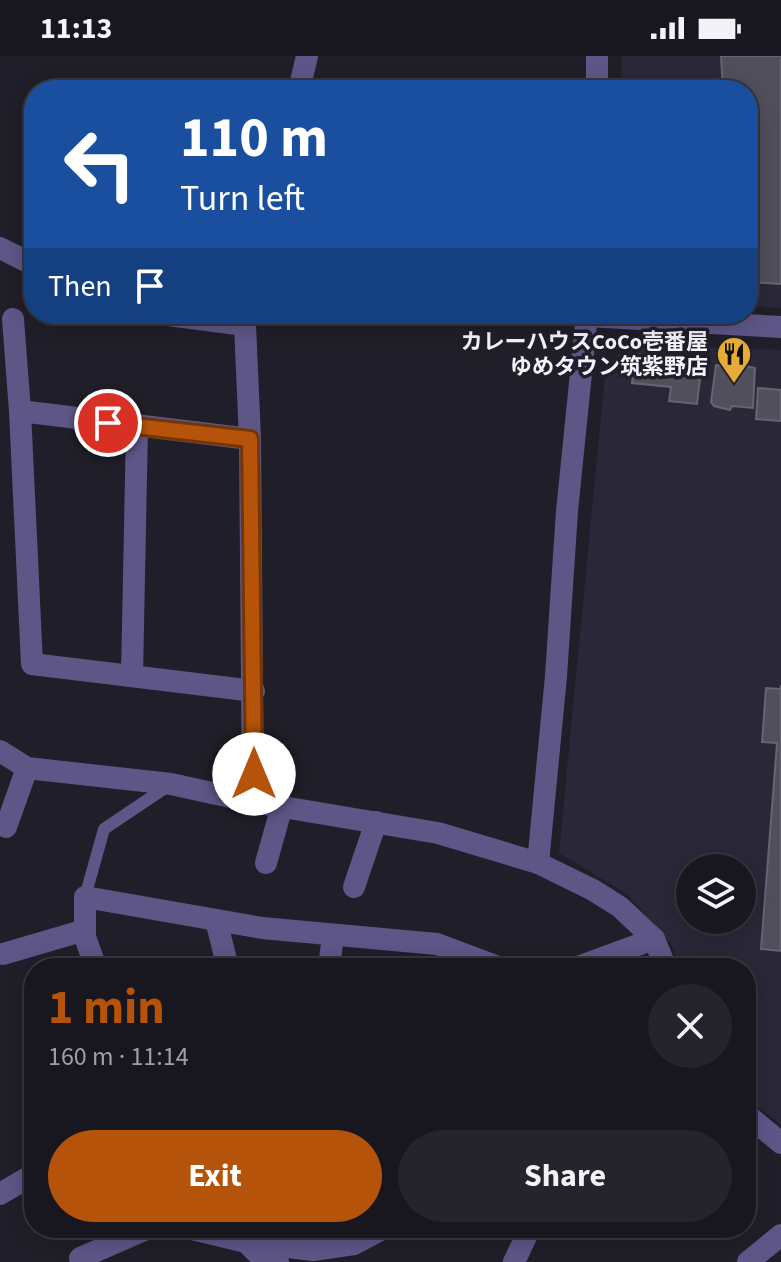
<!DOCTYPE html>
<meta charset="utf-8">
<style>
:root{--surface:#18171f;--page:#25242c;--text:#f1f3f6;--muted:#9f9fa4;--line:#36363d;--accent:#b45309}
body{margin:0;font-family:"Source Sans 3","Noto Sans JP",sans-serif;background:var(--page);color:var(--text);height:100vh;display:flex;flex-direction:column;font-size:30px;white-space:nowrap}
*{box-sizing:border-box;margin:0}
p{font-size:26px;color:var(--muted)}
.icon{flex:none;width:44px;height:44px;fill:none;stroke:currentColor;stroke-width:2;stroke-linecap:round;stroke-linejoin:round}
.map{position:relative;flex:1;overflow:hidden}
.side{position:absolute;left:24px;top:902px;width:732px;height:280px;display:flex;flex-direction:column;background:var(--surface);border-radius:32px;box-shadow:0 4px 20px #0003,0 0 0 2px var(--line)}
.side>*{flex:none}
.banner{position:absolute;left:24px;top:24px;width:734px;height:244px;border-radius:32px;box-shadow:0 4px 20px #0003,0 0 0 2px var(--line);background:#1a4fa0;color:#fff;overflow:hidden}
.controls{position:absolute;left:676px;top:798px;display:grid;gap:16px}
.controls a{display:grid;place-items:center;width:80px;height:80px;border-radius:50%;background:var(--surface);box-shadow:0 4px 20px #0003,0 0 0 2px var(--line);font-size:40px}
.pin{position:absolute;display:grid;place-items:center;width:68px;height:68px;color:#fff;margin:-34px;border:4px solid #fff;border-radius:50%;box-shadow:0 2px 8px #0007}
.me{position:absolute;width:88px;margin:-44px;rotate:0deg;stroke-linejoin:round;filter:drop-shadow(0 0 6px #0008)}
.turn{display:flex;align-items:center;gap:28px;height:168px;padding:0 24px;font-size:36px}
.turn .icon{width:104px;height:104px;stroke-width:2.5}
.turn b{display:block;font-size:56px;line-height:68px}
.then{display:flex;align-items:center;height:76px;padding:0 24px;background:#0003;gap:16px;font-size:30px}
.round{display:grid;place-items:center;flex:none;width:84px;height:84px;border-radius:42px;background:var(--page)}
.headline{display:flex;align-items:center;justify-content:space-between;height:136px;padding:0 24px}
h1{font-size:48px;font-weight:700;line-height:60px;color:var(--accent)}
.action{display:flex;gap:16px;margin-top:auto;padding:16px 24px}
.action a{flex:1;height:92px;border-radius:48px;background:var(--accent);color:#fff;font-size:32px;font-weight:700;line-height:92px;text-align:center}
.action a+a{background:var(--page);color:var(--text)}
.status{display:flex;justify-content:space-between;align-items:center;height:56px;padding:0 40px;background:var(--surface);direction:ltr}
.status svg{height:22px;fill:currentColor}
.map>svg:first-child{display:block}
</style>
<div class="status"><b>11:13</b><svg viewBox="0 0 49 12"><path d="M0 12V9h3v3zM5 12V6h3v6zM10 12V3h3v9zM15 12V0h3v12zM26 1h20v11H26zM47 4h2v5h-2z"/></svg></div>
<div class="map">
<svg width="781" height="1206" viewBox="0 0 781 1206">
<rect width="100%" height="100%" fill="#201f29"/>
<g fill="#2a2838" fill-rule="evenodd">
<path d="M622,0H781V252L748,250V34H620Z"/>
<path d="M636,289L781,294V1069L746,1041V912H681L670,887L627,838L559,797L605,319L607,309L617,299ZM690,812H742V864H690Z"/>
</g>
<g fill="#514f5b" stroke="#656471" stroke-width="2">
<path d="M721,0H781V228L748,226V34H723Z"/>
<path d="M635,298L702,305L697,348L669,345L671,331L632,327Z"/>
<path d="M732,307L755,312L753,352L732,350L730,354L714,350L711,346L716,309L731,311Z"/>
<path d="M758,332L781,334V365L756,363Z"/>
<path d="M781,629V895L761,893L777,687L762,686L766,632L781,633Z"/>
</g>
<g fill="none" stroke-linecap="round" stroke-linejoin="round">
<path stroke="#5e5687" stroke-width="12" d="M85,841L104,773L168,730"/>
<g stroke="#5e5687" stroke-width="22">
<path d="M299,34L307,0"/>
<path d="M0,192L34,209"/>
<path d="M160,258L245,269"/>
<path d="M248,258L245,269L250,383L253,746"/>
<path d="M13,263L20,355"/>
<path d="M250,383L20,355L32,608L254,635"/>
<path d="M132,620L137,371"/>
<path d="M0,695L27,712L171,728L253,746L438,777L538,807L593,834L620,851L654,883L666,912"/>
<path d="M6,771L27,712"/>
<path d="M266,807L282,750"/>
<path d="M354,831L376,766"/>
<path d="M216,864L228,912"/>
<path d="M3,898L85,874"/>
<path d="M96,912L85,881V841L262,872L437,888L501,912"/>
<path d="M329,912L333,879"/>
<path d="M575,912L654,883"/>
<path d="M746,1058L781,1087"/>
<path d="M0,1138L34,1118"/>
<path d="M188,1172L246,1186L261,1201L278,1206"/>
<path d="M246,1186L313,1194L354,1188L384,1172"/>
<path d="M80,1202L149,1172"/>
<path d="M514,1206L530,1172"/>
<path d="M748,1206L781,1179"/>
</g>
<g stroke="#5e5687" stroke-width="22">
<path d="M597,34V0"/>
<path d="M587,260L781,271"/>
<path d="M538,807L556,620L567,455L587,258"/>
</g>
</g>
<g fill="none" stroke-linecap="round" stroke-linejoin="round">
<g stroke="#753606" stroke-width="20">
<path id="route" d="M108,367L250,383L254,718"/>
</g>
<use href="#route" stroke="#b45309" stroke-width="14"/>
</g>
<defs>
<g id="restaurant-pin" transform="scale(1.8)"><path d="M0 17L-7.5 6A9.5 9.5 0 1 1 7.5 6Z" fill="#e6ac36" stroke="#201f29"/><path d="M-5-6h1v4h1v-4h1v4h1v-4h1v5L-1.5 .5V6h-2V.5L-5-1ZM5-6V6H3V1.5H1.5Q1.5-4 5-6Z" fill="#111"/></g>
</defs>
<g fill-rule="evenodd">
<use href="#restaurant-pin" x="734" y="298"/>
</g>
<g text-anchor="middle" stroke-width="7" stroke-linejoin="round" paint-order="stroke">
<g font-size="22" font-weight="bold" fill="#f3f2fa" stroke="#201f29" text-anchor="end">
<text x="708" y="293">カレーハウスCoCo壱番屋<tspan x="708" dy="25">ゆめタウン筑紫野店</tspan></text>
</g>
</g>
</svg>
<div class="controls">
<a><svg class="icon" aria-label="layers" viewBox="0 0 24 24"><path d="M12 4l9 5-9 5-9-5zM3 14l9 5 9-5"/></svg></a>
</div>
<div class="pin" style="left:108px;top:367px;background:#d93025"><svg class="icon" aria-label="arrive" viewBox="0 0 24 24"><path d="M6 21V4h12l-3 4 3 4H6"/></svg></div>
<svg class="me" style="left:254px;top:718px" viewBox="-20 -20 40 40"><circle r="19" fill="#fff"/><path d="M0-13L10 11 0 6-10 11z" fill="#b45309"/></svg>
<div class="banner">
<div class="turn"><svg class="icon" aria-label="left" viewBox="0 0 24 24"><path d="M17 20v-9H6M10 6l-5 5 5 5"/></svg><div><b>110 m</b>Turn left</div></div>
<div class="then">Then<svg class="icon" aria-label="arrive" viewBox="0 0 24 24"><path d="M6 21V4h12l-3 4 3 4H6"/></svg></div>
</div>
<section class="side">
<div class="headline"><div><h1>1 min</h1><p>160 m · 11:14</p></div><a class="round"><svg class="icon" aria-label="close" viewBox="0 0 24 24"><path d="M6 6l12 12M18 6L6 18"/></svg></a></div>
<div class="action"><a>Exit</a><a>Share</a></div>
</section>
</div>
